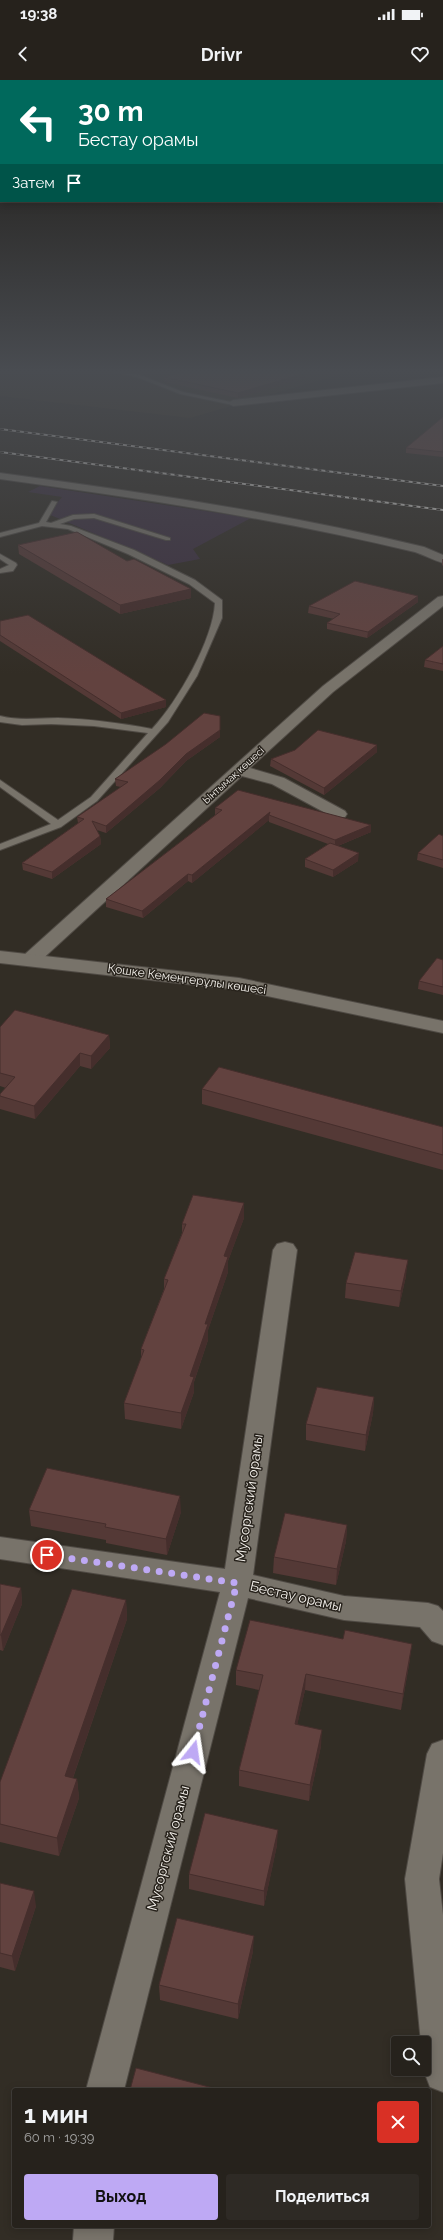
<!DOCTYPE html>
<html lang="ru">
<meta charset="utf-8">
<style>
:root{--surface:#26221c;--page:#2e2a25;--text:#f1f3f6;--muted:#a4a4a3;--line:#423f3b;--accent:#bea9f4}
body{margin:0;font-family:Raleway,sans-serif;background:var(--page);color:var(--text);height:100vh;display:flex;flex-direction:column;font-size:15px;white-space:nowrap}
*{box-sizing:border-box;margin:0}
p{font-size:13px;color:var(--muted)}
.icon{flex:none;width:22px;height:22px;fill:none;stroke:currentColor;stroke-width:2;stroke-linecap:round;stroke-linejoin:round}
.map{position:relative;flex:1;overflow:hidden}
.drawer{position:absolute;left:12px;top:2008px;width:419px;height:140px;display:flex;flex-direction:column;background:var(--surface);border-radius:4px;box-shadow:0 2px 10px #0003,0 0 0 1px var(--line)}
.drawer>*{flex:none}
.hud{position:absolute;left:0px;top:0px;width:443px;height:122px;box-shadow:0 2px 10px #0003,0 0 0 1px var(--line);background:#00695c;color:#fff;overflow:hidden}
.tools{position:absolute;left:391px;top:1956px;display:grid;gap:8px}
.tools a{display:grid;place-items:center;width:40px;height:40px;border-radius:4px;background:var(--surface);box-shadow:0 2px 10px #0003,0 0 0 1px var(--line);font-size:20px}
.pin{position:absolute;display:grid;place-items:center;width:34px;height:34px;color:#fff;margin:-17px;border:2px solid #fff;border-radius:50%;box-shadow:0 1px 4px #0007}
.me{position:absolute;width:44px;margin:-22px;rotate:15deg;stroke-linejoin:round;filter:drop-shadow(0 0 3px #0008)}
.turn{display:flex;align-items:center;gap:14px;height:84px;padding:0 12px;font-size:18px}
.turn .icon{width:52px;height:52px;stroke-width:2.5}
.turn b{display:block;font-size:28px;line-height:34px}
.then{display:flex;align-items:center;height:38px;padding:0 12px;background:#0003;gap:8px;font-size:15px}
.round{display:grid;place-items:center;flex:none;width:42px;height:42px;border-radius:4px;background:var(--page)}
.overview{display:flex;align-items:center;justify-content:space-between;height:68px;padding:0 12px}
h1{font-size:24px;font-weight:700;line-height:30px}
.cta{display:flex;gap:8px;margin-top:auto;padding:8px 12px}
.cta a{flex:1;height:46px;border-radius:4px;background:var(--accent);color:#111;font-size:16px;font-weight:700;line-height:46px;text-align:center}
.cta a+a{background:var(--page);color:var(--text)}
.status{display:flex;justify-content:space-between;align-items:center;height:28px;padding:0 20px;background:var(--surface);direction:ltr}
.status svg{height:11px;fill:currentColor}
header{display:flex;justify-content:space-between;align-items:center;height:52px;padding:0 12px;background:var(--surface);font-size:18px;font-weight:700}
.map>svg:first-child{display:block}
</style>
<div class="status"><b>19:38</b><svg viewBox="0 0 49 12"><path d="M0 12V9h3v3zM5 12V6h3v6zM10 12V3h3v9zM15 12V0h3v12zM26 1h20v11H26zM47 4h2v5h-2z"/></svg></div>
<header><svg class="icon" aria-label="back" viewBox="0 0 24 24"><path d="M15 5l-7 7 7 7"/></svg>Drivr<svg class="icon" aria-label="heart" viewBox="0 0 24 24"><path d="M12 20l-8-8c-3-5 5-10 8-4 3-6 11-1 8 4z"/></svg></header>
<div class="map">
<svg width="443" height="2160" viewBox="0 0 443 2160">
<rect width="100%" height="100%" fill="#322d25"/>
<path fill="#3d303f" d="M40,406L251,438L193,469L200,479L168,485L48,434L62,417L28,412Z"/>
<path fill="#3e3628" d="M0,292H348L190,338L0,316Z"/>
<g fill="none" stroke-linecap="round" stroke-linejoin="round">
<g stroke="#4f4a44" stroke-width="2">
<g id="lane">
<path d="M115,292L140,295L183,312L236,323L233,325L180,314L137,297Z"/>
<path d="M52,421L57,422L46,442L51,443L73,435L94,434L170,458V460H166L94,438L74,439L60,444L71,446L134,470L195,500L222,520V538L197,596L168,642L97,721L61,747L0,770V764L51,744L0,707V700L58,740L91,717L148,653L94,646L51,644L22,645L0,642V636C20,641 38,638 58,638C90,639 121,643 152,649C178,621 213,560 215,523L189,504L128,474L68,449L42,446L0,457V453L39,443Z"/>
<path d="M0,474L16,483L17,485L13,491L0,493V489L9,485L0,479Z"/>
</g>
</g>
<g stroke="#4f4a44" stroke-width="2">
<g id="street">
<path d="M443,297V303L233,326L228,323L233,320Z"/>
<path d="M0,393C142,412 285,433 424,467L443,475V483C433,480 424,475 415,472C278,439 139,418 0,399Z"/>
<path d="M443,516V526L333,612L250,688L284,698L345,731L347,734L345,737H333L272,704L242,696L37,884L30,886L23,884L21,880L23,876L323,606L438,517Z"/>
<path d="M285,1162L293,1164L297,1170L253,1495L344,1516L428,1523L438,1526L443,1531V1565L432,1561L420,1547L344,1540L248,1518L124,2010H86L220,1512L0,1479V1457L225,1489L273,1170L277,1164Z"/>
<path d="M443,1660V1773L439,1799L443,1835V2012L430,2007L425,1994L424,1963H421L405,1799L427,1674L432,1664Z"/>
<path d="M74,2146H114L113,2160H73Z"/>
</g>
</g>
<g stroke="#4f4a44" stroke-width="2">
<path id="secondary" d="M0,871L239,898L443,941V953L239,910L0,883Z"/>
</g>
<use href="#lane" fill="#78736a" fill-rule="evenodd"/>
<use href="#street" fill="#78736a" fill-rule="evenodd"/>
<use href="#secondary" fill="#78736a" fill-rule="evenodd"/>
<g stroke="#cecbc5" stroke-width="2">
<g id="rail">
<path d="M0,349L443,406"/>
<path d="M0,372L443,430"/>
</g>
</g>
<use href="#rail" stroke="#28231c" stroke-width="1.5" stroke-dasharray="4" stroke-linecap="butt"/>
</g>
<g fill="#543936">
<path d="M183,292H325L238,318L164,302V297Z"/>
<path d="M443,337V377L406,373V368Z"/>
<path d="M18,465L191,518L120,534L19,474Z"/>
<path d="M442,479H443V486L442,485Z"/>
<path d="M418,522L367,558L327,549V543L334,539L308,533L309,526Z"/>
<path d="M0,541L166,627L121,639L0,561Z"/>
<path d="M443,566V591L424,587L425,580Z"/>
<path d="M220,636V657L186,681L160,708L106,753L97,750L100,756L101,764L52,799L23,790L22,783L78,743L77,737L121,707L116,706L115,699Z"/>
<path d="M377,665V672L324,715L270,686L271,679Z"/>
<path d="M215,728L371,745V752L338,766L358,781L333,797L305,787V779L328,764L269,742V740L192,803L188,801L143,838L106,827V819L215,735Z"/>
<path d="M443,756V788L417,780L418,773Z"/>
<path d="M443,880V915L418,909L419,901Z"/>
<path d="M0,947L109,955L110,968L91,989L80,986L35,1039L0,1029V1014L6,1008L0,1006Z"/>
<path d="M202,1009L443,1047V1090L202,1024Z"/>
<path d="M244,1138L228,1181V1192L208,1250V1260L194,1302V1312L181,1349L125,1339L124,1323L141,1278V1269L164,1209V1199L182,1153V1144Z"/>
<path d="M406,1196L399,1227L345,1218L346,1203Z"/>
<path d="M374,1317L373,1333L365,1371L306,1360V1344Z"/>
<path d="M29,1430L181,1432L167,1475L106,1463V1460L31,1446Z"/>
<path d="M347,1445L346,1461L336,1505L273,1493L274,1477Z"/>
<path d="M0,1504L21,1508L22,1524L3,1571L0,1570Z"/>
<path d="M126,1520L127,1539L73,1698L77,1699L79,1718L59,1776L0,1762V1702Z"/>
<path d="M410,1579L401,1630L305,1610L297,1645L321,1666L309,1721L239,1706V1690L259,1610L236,1605V1590Z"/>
<path d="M277,1765L264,1826L189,1809V1794Z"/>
<path d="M0,1803L36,1826L15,1891L0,1887Z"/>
<path d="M253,1871L238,1939L160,1920L159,1905Z"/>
</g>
<g fill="#452e2c">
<path d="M309,292H325L238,318V313Z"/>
<path d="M191,509V518L120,534V525Z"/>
<path d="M418,516V522L367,558L368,552Z"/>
<path d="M166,620V627L121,639V633Z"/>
<path d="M220,650V657L186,681L160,708L106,753V746L186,674Z"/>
<path d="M377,665V672L324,715V708Z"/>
<path d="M270,732L269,735V740L192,803V795Z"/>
<path d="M371,745V752L335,767V760Z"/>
<path d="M100,756L101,764L52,799V792Z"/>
<path d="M359,773L358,781L333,797V790Z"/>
<path d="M188,794V801L143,838L142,831Z"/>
<path d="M109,955L110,968L91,989V976Z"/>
<path d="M80,973V986L35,1039L34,1026Z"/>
<path d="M244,1123V1138L228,1181V1192L208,1250V1260L194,1302V1312L181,1349V1333L190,1296L224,1176Z"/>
<path d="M408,1180L406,1196L399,1227L401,1211Z"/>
<path d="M374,1317L373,1333L365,1371L366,1355Z"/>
<path d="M180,1416L181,1432L167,1475L166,1459Z"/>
<path d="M347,1445L346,1461L336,1505L337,1489Z"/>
<path d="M21,1508L22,1524L3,1571L1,1555Z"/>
<path d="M126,1520L127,1539L67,1715L65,1696Z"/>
<path d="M412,1564L410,1579L401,1630L403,1614Z"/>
<path d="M306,1594L305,1610L294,1660L295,1644Z"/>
<path d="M322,1650L321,1666L309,1721L310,1705Z"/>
<path d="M77,1699L79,1718L59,1776L57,1758Z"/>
<path d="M278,1750L277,1765L264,1826V1811Z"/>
<path d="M34,1811L36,1826L15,1891L12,1876Z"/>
<path d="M254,1856L253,1871L238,1939V1924Z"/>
</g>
<g fill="#62423f" stroke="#452e2c">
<path d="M183,292H309L238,313L164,297Z"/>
<path d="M443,337V372L406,368Z"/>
<path d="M77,452L127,481L134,479L191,509L120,525L18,465Z"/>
<path d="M355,501L418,516L368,552L327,543L340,534L309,526Z"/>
<path d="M28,535L166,620L121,633L0,555V541Z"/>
<path d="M443,566V584L425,580Z"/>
<path d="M204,633L220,636V650L186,674L160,700L106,746L92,741L100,756L52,792L22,783L84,739L77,737L128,702L115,699L166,664Z"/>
<path d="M318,650L377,665L324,708L271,679L295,670Z"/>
<path d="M238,710L371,745L335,760L269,735L270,732L192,795L188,794L142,831L106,819L222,730L215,728Z"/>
<path d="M439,754L443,756V780L418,773Z"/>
<path d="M330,763L359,773L333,790L305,779Z"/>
<path d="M437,878L443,880V907L419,901Z"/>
<path d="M15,930L109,955L91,976L80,973L34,1026L0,1016V1014L15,997L0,993V947Z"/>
<path d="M219,987L443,1047V1075L202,1009Z"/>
<path d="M193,1115L244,1123L224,1176L228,1177L205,1244H208L190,1296L194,1297L181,1333L124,1323L144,1270L141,1269L168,1200L164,1199L186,1144H182Z"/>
<path d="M355,1172L408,1180L401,1211L346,1203Z"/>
<path d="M317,1307L374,1317L366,1355L306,1344Z"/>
<path d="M47,1388L180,1416L166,1459L105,1447L106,1444L29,1430Z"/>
<path d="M285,1433L347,1445L337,1489L274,1477Z"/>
<path d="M0,1504L21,1508L1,1555H0Z"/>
<path d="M72,1509L126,1520L65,1696L77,1699L57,1758L0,1744V1702Z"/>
<path d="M250,1540L343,1559L345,1550L412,1564L403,1614L306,1594L295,1644L322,1650L310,1705L239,1690L263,1595L236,1590Z"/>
<path d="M205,1733L278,1750L264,1811L189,1794Z"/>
<path d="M0,1803L34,1811L12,1876L0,1873Z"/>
<path d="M177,1838L254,1856L238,1924L159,1905Z"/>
<path d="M136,1988L217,2009V2010H130Z"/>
</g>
<linearGradient id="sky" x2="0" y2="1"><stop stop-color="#1c1914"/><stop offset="0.49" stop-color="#494c51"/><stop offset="1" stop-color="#494c51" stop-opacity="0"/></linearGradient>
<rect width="443" height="594" fill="url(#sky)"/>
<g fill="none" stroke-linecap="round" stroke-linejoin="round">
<path stroke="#bea9f4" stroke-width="7" stroke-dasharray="0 12.6" d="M47,1475L237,1503L193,1672"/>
</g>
<g text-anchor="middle" stroke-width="3" stroke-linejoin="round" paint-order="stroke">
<g font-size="10" fill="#f5f2ed" stroke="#28231c">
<text transform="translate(233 695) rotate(-42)" y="4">Ынтымақ көшесі</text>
</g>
<g font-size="12" fill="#f5f2ed" stroke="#28231c">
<text transform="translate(187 899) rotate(8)" y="4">Қошке Кемеңгерұлы көшесі</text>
</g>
<g font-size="14" fill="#f5f2ed" stroke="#28231c">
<text transform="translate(249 1418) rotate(-82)" y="5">Мусоргский орамы</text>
<text transform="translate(296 1516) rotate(13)" y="5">Бестау орамы</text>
<text transform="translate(168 1768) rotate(-75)" y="5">Мусоргский орамы</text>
</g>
</g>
</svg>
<div class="tools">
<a><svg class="icon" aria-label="search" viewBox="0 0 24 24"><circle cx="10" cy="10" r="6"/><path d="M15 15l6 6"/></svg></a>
</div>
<div class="pin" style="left:47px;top:1475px;background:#d93025"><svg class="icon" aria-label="arrive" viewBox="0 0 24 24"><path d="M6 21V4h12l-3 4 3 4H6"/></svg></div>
<svg class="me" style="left:193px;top:1672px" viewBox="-20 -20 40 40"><path d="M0-17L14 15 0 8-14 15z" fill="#bea9f4" stroke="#fff" stroke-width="4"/></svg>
<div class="hud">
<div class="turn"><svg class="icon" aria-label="left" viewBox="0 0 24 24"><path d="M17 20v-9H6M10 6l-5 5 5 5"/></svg><div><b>30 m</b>Бестау орамы</div></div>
<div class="then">Затем<svg class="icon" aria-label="arrive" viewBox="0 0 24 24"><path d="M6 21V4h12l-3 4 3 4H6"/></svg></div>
</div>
<section class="drawer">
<div class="overview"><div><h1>1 мин</h1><p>60 m · 19:39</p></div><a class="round" style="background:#d93025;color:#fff"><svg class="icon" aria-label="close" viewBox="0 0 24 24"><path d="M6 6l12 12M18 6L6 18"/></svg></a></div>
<div class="cta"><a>Выход</a><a>Поделиться</a></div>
</section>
</div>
